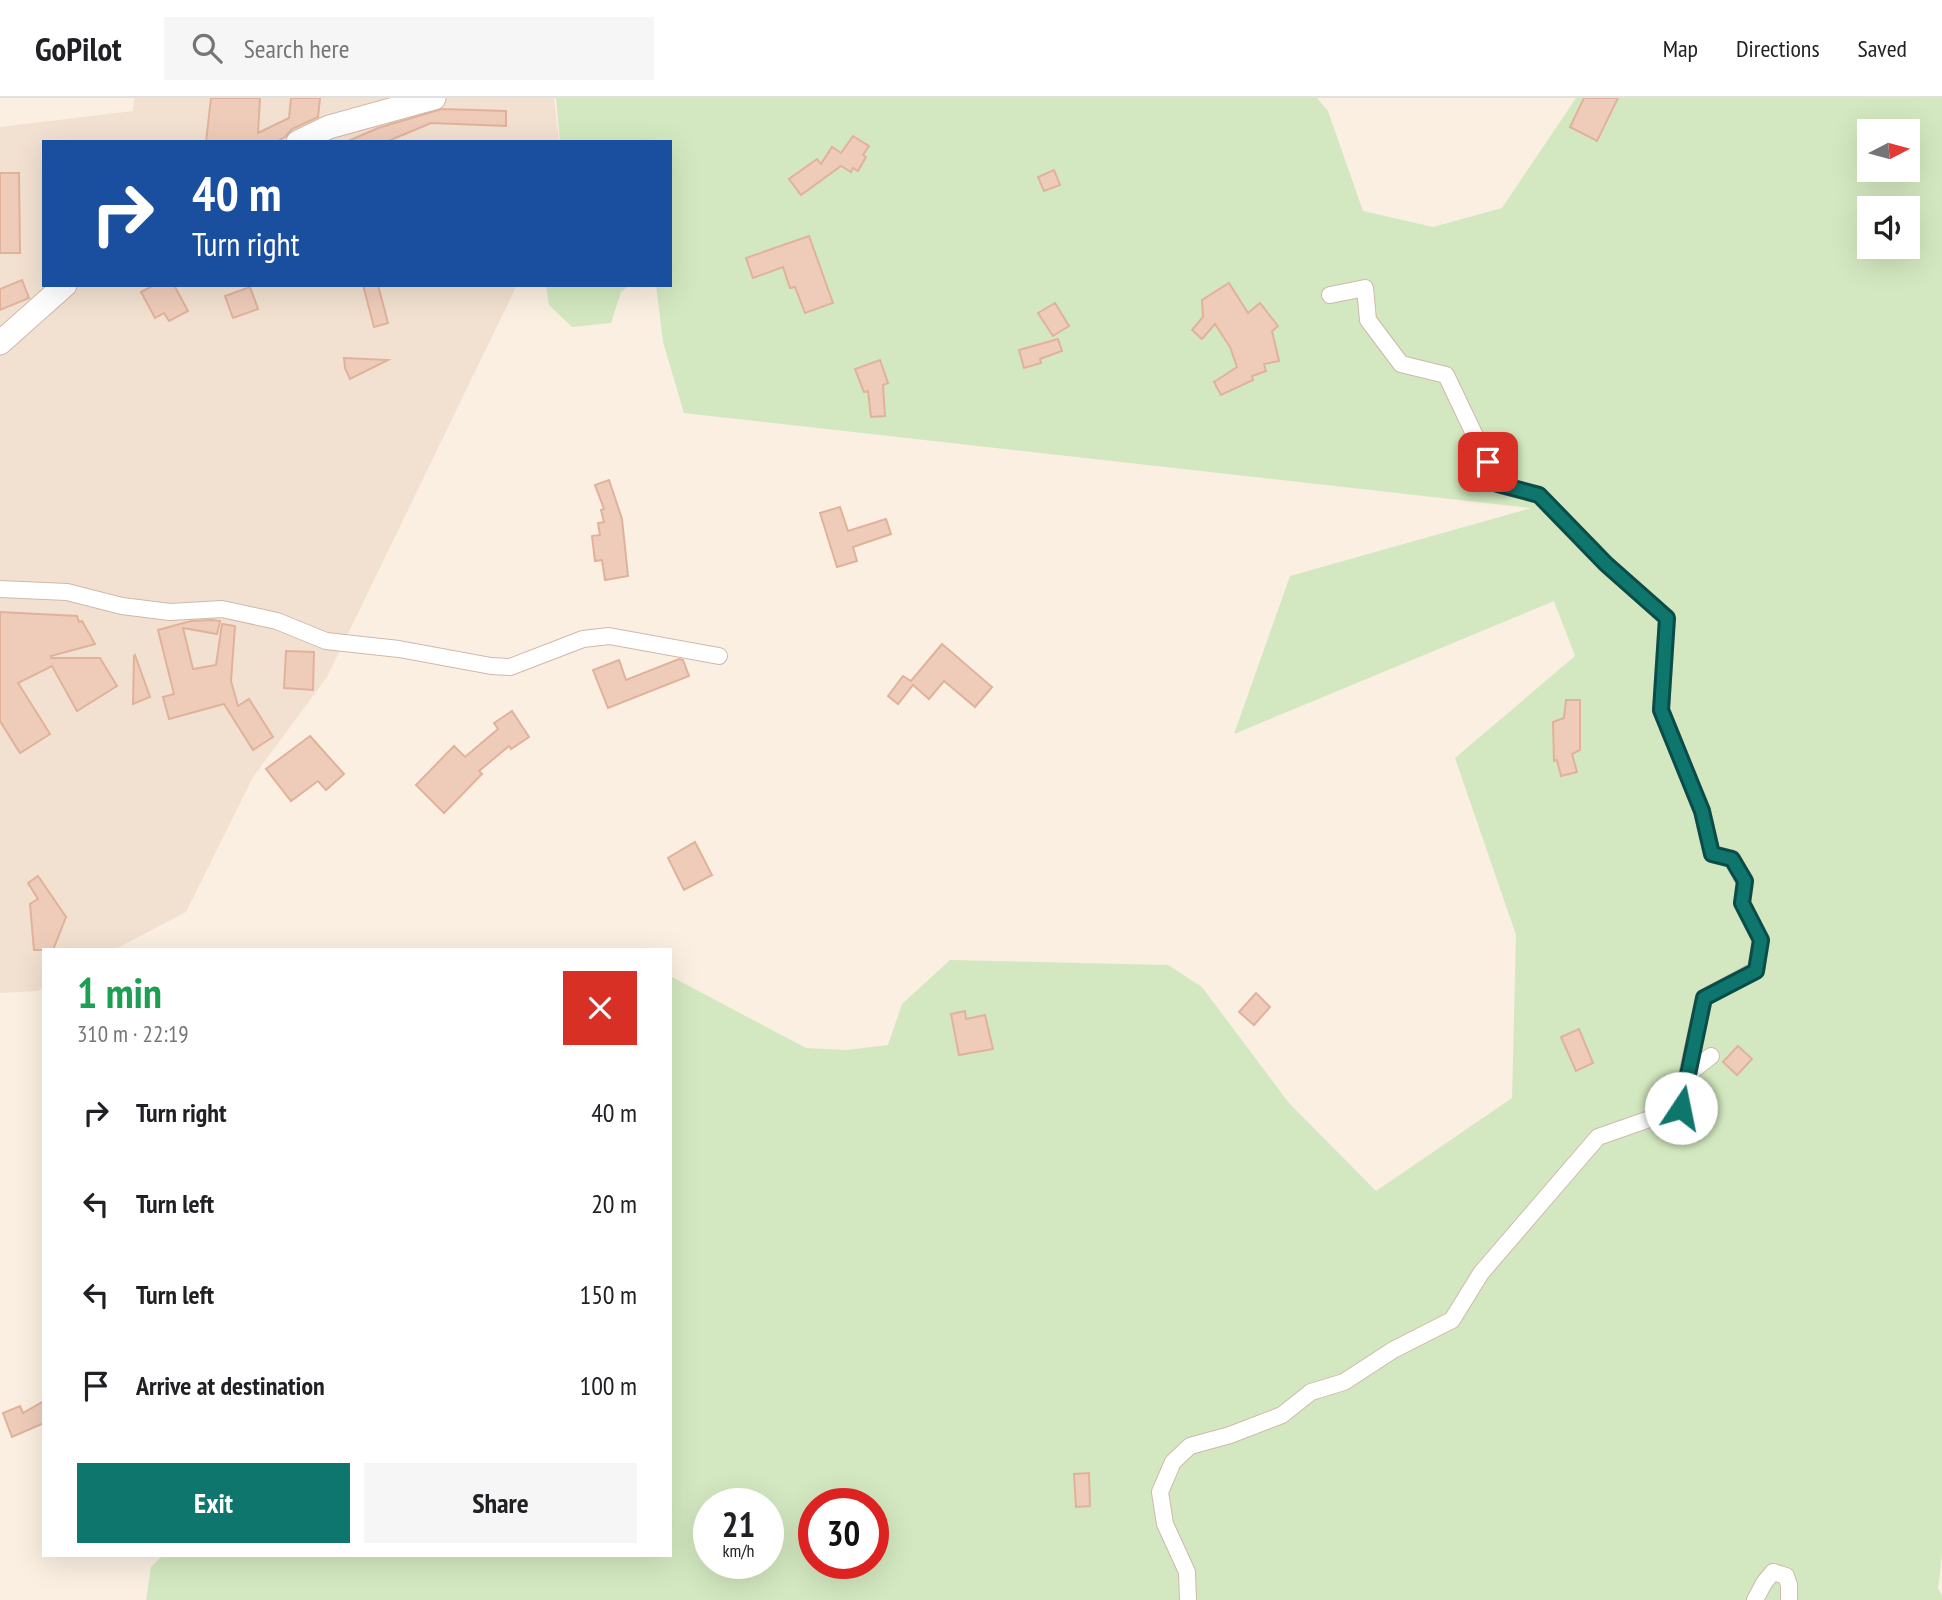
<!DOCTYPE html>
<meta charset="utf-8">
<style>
:root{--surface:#fff;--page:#f6f6f6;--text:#202124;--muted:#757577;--line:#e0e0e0;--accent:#0f766e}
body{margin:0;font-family:"PT Sans Narrow",sans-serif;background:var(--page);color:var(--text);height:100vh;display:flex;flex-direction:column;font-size:26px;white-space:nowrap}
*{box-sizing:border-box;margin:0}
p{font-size:23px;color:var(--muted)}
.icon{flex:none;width:38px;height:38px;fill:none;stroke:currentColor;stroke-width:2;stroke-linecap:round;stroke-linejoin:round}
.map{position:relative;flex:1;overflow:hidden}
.drawer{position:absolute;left:42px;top:850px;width:630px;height:609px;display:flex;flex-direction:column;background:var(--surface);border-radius:0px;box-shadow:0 7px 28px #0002}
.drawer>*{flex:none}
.top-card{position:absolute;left:42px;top:42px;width:630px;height:147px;border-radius:0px;box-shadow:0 7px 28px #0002;background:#1a4fa0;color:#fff;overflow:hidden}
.needle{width:46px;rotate:84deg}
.controls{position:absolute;left:1857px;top:21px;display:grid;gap:14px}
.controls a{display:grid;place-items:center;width:63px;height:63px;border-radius:0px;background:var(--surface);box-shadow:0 7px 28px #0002;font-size:35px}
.speed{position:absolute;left:693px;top:1390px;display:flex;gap:14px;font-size:35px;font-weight:700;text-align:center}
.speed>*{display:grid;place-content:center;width:91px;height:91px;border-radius:50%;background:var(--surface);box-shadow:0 7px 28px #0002;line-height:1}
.speed small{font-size:18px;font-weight:400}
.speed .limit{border:10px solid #d22;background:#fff;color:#111}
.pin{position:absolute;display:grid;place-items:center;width:60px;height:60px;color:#fff;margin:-30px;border-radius:14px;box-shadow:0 4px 10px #0006}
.me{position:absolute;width:77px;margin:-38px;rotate:11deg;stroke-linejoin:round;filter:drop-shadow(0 0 5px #0008)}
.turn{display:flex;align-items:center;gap:24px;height:147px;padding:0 35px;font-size:32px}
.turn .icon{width:91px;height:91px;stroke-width:2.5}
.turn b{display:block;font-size:49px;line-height:60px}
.round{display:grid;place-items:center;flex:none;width:74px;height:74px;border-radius:0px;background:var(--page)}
.headline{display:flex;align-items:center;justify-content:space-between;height:119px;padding:0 35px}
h1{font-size:42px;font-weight:700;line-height:52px;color:#1e9e55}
.button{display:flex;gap:14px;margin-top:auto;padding:14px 35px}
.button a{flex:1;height:80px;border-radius:0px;background:var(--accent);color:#fff;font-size:28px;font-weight:700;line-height:80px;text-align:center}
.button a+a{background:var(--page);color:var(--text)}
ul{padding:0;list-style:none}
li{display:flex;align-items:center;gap:21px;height:91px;padding:0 35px}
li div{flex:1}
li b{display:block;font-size:26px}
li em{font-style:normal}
header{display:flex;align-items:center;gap:42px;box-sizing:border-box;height:98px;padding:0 35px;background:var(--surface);border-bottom:2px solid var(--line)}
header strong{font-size:33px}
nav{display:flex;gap:38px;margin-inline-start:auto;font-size:24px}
.search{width:490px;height:63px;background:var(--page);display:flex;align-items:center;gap:18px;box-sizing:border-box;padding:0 24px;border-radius:0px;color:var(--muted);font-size:26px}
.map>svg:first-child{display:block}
</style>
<header>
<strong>GoPilot</strong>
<div class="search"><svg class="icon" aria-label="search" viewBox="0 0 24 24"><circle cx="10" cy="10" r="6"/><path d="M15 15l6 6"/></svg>Search here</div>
<nav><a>Map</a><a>Directions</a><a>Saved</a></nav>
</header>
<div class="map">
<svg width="1942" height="1502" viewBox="0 0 1942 1502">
<rect width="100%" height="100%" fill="#fbefe1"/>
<path fill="#f2e1d0" d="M134,0H554L559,44H44V187H517L327,579L253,679L186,814L114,852H44V889L37,893L0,895V29L133,13Z"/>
<g fill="#d3e8c0" fill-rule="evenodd">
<path d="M556,0H1317L1328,13L1363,113L1433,129L1502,110L1576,0H1942V1456L1938,1491L1942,1497V1502H146L151,1469L162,1458H670V878L806,950L847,952L888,947L902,906L950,862L1168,867L1202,889L1289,1005L1376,1093L1512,1000L1516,837L1455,660L1575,558L1554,503L1234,636L1290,478L1531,410L684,315L663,244L656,187H670V44H560ZM1869,33H1908V72H1869ZM1869,110H1908V149H1869ZM709,1405H768V1465H709ZM814,1405H873V1465H814Z"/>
<path d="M546,187H630L621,194L611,225L572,229L549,207Z"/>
</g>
<g fill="#efccba" stroke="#e1b29b" stroke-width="2">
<path d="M211,0H260L258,35L289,20L291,0H320L318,19L292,31L285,39L276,44H206Z"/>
<path d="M1584,0H1618L1597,43L1570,29Z"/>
<path d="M442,11L506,13V28L431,25L386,44H346L378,30Z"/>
<path d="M853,38L869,48L863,57L866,59L858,73L853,70L851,74L841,68L801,97L789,81L817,61L821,66L832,49L841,55Z"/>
<path d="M1054,72L1060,87L1044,93L1038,79Z"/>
<path d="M0,75H19L20,155H0Z"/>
<path d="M809,138L833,205L805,215L795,189L790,190L783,169L753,180L746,160Z"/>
<path d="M22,182L29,200L0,212V191Z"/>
<path d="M1229,185L1248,215L1260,205L1278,228L1272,233L1279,263L1264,266L1266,273L1252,278L1253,282L1221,297L1214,284L1237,269L1230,249L1215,226L1202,241L1192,232L1203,219L1202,202Z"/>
<path d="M154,187H174L188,213L169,223L164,215L155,220L141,194Z"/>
<path d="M363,187H378L388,225L374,229Z"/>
<path d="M250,189L258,211L233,220L225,198Z"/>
<path d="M1055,205L1069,228L1053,238L1038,215Z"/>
<path d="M1058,241L1062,253L1040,261L1041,265L1024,270L1019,252Z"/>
<path d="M344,260L388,262L350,281L345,270Z"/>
<path d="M880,262L888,285L883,287L885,318L871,319L868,293L864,294L855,271Z"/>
<path d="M609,382L622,421L628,478L605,482L602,462L595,463L592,438L600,437L598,425L604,424L601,412L604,411L595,387Z"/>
<path d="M840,409L848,433L886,421L891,436L853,449L857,463L837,469L820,415Z"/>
<path d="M0,514L77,518L79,524L82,523L95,546L51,558V560H100L117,588L77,613L52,568L18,585L50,636L20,655L0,623Z"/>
<path d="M212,522L220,523L217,536L183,530L193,571L216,567L222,526L235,528L231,583L238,608L249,601L273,639L253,652L224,606L169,621L163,599L174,596L158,532L191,523Z"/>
<path d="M942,546L992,589L975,609L944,583L929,601L913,587L898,606L888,598L903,578L911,583Z"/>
<path d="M286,553L314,554L313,592L284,590Z"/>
<path d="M135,557L150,599L133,606L134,558Z"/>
<path d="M679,561L683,562L689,578L608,610L593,572L619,562L626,582Z"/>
<path d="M1566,602H1580V652L1572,656L1577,674L1561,678L1557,662L1554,663L1553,624L1564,620Z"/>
<path d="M512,613L529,639L511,651L509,648L479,673L482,676L444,715L416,687L454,648L465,659L498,631L494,625Z"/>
<path d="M310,638L344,676L326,692L318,683L291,703L266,671Z"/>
<path d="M695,744L712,777L684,792L668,760Z"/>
<path d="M38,778L66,819L53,852H34L30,806L38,801L28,785Z"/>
<path d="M1256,895L1270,909L1254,927L1239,914Z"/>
<path d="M965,913L966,921L985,917L993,951L959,957L951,916Z"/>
<path d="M1579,931L1593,965L1576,973L1561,939Z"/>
<path d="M1738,948L1752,961L1737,977L1723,964Z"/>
<path d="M44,1303V1325L12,1339L3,1315L20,1308L23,1315Z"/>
<path d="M1089,1375L1090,1408L1076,1409L1074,1376Z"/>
</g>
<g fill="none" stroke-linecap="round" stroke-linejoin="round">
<g stroke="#ceb9ab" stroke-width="18">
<g id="street">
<path d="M1330,197L1365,190L1368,222L1401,266L1446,277L1498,386L1539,397L1606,466L1667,520L1661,612L1702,713L1712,756L1732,761L1745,784L1742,805L1761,842L1756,872L1704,900L1687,977"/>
<path d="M0,491L67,494L122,508L170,514L222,511L277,523L326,543L399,551L491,568L510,569L583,541L609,538L719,558"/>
<path d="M1188,1502L1187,1474L1165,1426L1160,1394L1173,1364L1190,1348L1230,1337L1282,1317L1311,1294L1344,1284L1393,1252L1452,1222L1481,1175L1598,1039L1681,1010L1687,977L1711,958"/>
<path d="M1755,1502L1764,1485L1773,1474L1786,1478L1789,1487V1502"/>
</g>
</g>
<g stroke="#d0b8a9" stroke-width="25">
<g id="secondary">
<path d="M298,44L329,29L434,0"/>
<path d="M0,245L65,187"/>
</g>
</g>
<use href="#street" stroke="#fff" stroke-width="16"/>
<use href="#secondary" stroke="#fff" stroke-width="23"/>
</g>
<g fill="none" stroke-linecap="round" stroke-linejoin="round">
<g stroke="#0a4d48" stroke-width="18">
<path id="route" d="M1488,364L1498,386L1539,397L1606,466L1667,520L1661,612L1702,713L1712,756L1732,761L1745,783L1742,805L1761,842L1756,873L1704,900L1681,1010"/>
</g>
<use href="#route" stroke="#0f766e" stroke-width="12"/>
</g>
</svg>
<div class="controls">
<a><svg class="needle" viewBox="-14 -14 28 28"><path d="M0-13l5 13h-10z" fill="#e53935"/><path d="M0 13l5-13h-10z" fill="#757577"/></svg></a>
<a><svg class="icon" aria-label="sound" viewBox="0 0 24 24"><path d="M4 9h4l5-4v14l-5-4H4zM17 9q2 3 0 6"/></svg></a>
</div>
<div class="speed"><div>21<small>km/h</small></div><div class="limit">30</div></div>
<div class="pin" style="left:1488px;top:364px;background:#d93025"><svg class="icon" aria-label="arrive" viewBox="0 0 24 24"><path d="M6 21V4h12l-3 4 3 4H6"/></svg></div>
<svg class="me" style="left:1681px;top:1010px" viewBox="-20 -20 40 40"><circle r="19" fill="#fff"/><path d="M0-13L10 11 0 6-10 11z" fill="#0f766e"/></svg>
<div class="top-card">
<div class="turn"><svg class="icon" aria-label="right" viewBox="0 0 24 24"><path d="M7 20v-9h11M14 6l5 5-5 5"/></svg><div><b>40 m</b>Turn right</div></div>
</div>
<section class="drawer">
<div class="headline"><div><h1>1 min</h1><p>310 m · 22:19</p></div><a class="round" style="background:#d93025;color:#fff"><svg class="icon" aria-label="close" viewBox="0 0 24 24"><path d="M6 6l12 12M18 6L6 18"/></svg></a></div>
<ul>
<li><svg class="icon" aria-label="right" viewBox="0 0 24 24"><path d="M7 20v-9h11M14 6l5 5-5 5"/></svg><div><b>Turn right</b></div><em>40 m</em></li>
<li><svg class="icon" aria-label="left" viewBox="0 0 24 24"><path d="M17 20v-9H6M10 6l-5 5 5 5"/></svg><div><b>Turn left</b></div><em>20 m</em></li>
<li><svg class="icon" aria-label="left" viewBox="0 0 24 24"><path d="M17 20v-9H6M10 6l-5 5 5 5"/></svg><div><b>Turn left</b></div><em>150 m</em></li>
<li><svg class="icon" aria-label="arrive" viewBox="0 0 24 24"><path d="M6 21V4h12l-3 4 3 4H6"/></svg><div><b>Arrive at destination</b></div><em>100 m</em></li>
</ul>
<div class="button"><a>Exit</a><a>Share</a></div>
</section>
</div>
